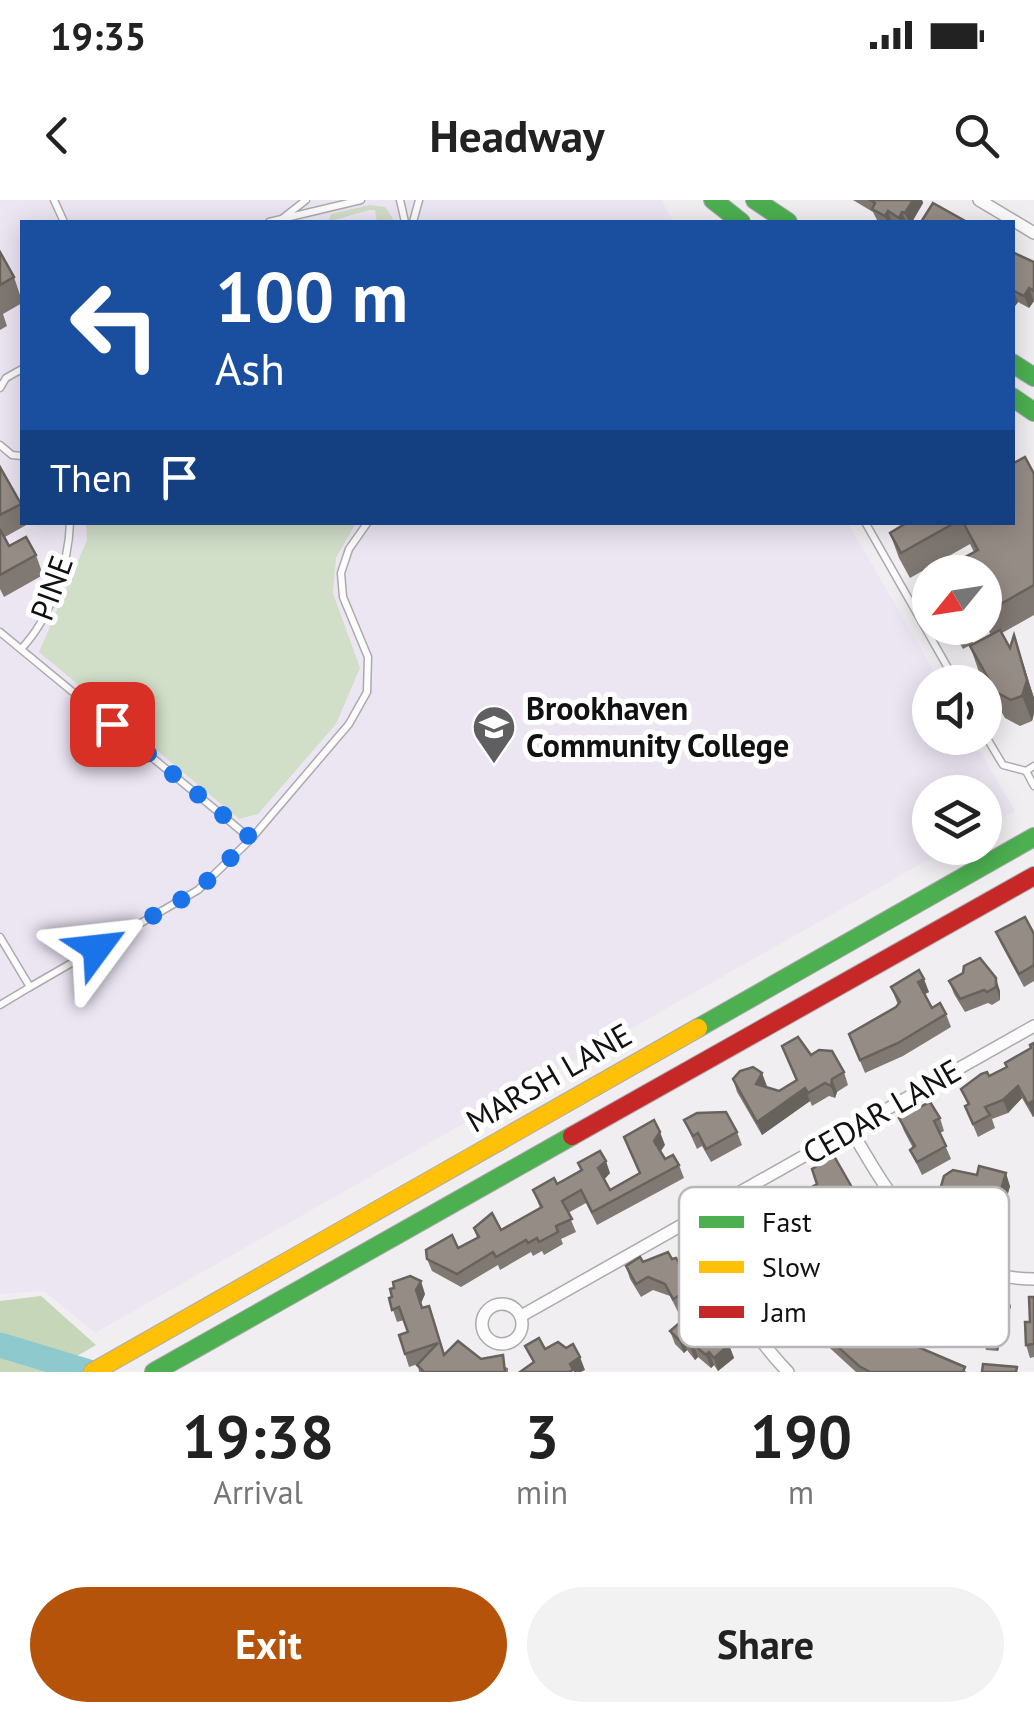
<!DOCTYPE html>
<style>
:root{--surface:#fff;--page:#f2f2f2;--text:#222;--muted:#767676;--accent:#b45309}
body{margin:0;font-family:"PT Sans",sans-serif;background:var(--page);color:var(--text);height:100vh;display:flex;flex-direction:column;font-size:38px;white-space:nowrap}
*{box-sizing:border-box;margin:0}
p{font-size:32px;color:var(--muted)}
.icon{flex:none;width:55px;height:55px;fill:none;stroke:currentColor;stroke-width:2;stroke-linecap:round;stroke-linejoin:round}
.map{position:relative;height:1172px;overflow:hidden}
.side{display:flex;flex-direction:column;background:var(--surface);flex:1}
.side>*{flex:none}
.hud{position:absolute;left:20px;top:20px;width:995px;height:305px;border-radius:0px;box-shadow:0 5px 25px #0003;background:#1a4fa0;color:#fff;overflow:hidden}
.needle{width:65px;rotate:240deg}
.buttons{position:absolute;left:912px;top:355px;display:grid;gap:20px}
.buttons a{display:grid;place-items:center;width:90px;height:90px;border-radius:50%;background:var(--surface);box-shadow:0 5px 25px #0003;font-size:50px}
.pin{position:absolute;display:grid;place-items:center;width:85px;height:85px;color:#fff;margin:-42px;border-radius:20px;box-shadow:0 5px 15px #0006}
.me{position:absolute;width:110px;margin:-55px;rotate:60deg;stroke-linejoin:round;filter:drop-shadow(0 0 8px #0008)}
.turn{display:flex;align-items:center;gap:35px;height:210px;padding:0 30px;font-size:45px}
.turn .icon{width:130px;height:130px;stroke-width:2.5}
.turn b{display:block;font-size:70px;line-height:85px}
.then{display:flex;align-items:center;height:95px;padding:0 30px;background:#0003;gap:20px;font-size:38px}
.eta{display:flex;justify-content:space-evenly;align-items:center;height:170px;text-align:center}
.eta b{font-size:60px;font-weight:700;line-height:70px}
.cta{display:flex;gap:20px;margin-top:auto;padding:20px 30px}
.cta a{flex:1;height:115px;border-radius:60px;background:var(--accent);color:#fff;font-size:40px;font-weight:700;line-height:115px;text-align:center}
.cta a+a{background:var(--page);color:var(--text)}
.status{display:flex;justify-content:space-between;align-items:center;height:70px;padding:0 50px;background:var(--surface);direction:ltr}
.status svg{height:28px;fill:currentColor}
header{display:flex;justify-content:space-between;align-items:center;height:130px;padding:0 30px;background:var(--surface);font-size:45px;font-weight:700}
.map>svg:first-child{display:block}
</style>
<div class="status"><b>19:35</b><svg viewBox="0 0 49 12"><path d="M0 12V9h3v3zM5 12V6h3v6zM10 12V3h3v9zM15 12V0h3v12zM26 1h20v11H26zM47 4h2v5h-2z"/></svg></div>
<header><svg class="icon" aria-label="back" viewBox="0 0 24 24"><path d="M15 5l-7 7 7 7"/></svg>Headway<svg class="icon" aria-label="search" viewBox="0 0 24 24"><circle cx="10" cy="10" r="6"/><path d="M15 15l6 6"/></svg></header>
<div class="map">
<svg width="1034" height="1172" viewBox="0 0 1034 1172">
<rect width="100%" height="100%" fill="#f0eef1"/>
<path fill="#ece6f3" d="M0,0H661L674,22H22V322L848,323L940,482H930V538H972L1015,611L985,627V592H930V648H949L95,1133L44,1091L0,1094Z"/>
<g fill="#d1dec8">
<path d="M370,5L385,7L395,22H377L375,10H369L328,22L331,14Z"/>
<path d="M86,323H356L336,358L333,393L360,468L336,524L258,614L239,619L39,452L87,340Z"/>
</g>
<path fill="#c5d6b9" d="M41,1096L96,1145L49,1172H0V1101Z"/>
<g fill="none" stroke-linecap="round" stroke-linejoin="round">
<path stroke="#8ec9cd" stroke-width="25" d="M0,1145L89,1172"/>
<g stroke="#acaaad" stroke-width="9">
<g id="lane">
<path d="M54,0L64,22"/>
<path d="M400,0L405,22"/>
<path d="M283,18L306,0"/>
<path d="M269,22L361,0"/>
<path d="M413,22L419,0"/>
<path d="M0,188L6,178L22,169"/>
<path d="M0,245L12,255L22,256"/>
<path d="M865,322L956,482"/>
<path d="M0,432L251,639"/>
<path d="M21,449C50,419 69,364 70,322"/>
<path d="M985,535L1003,565L1026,571"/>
<path d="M1034,566L1026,571L1034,586"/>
<path d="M0,737L30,787L198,690L251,639L349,524L367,492L368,457L343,397L341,373L349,349L368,322"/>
<path d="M0,805L30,787"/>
</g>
</g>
<g stroke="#acaaad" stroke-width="14">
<g id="street">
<path d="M979,0L1034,33"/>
<path d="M851,930C894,1004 937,1079 1034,1079"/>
<path d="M687,1022C718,1073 746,1129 788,1172"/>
<circle cx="502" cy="1124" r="20"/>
<path d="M521,1116L1034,826"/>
</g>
</g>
<g stroke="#acaaad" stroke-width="20">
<g id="fast">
<path d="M713,0L741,22"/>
<path d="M755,0L788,22"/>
<path d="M1012,163L1034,177"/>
<path d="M1012,197L1034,212"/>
<path d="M698,828L1034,637"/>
<path d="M154,1172L572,936"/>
</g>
</g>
<g stroke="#acaaad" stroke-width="20">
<path id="slow" d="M93,1172L698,828"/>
</g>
<g stroke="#acaaad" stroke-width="20">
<path id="jam" d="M572,936L1034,676"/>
</g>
<use href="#lane" stroke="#fdfcfd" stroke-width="6"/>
<use href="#street" stroke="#fdfcfd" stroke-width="11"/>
<use href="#fast" stroke="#4caf50" stroke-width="18"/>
<use href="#slow" stroke="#ffc107" stroke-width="18"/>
<use href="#jam" stroke="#c62828" stroke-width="18"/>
</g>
<g fill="#807872">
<path d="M853,0H922L923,3L912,22H878L873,12Z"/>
<path d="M1012,51L1034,62V101L1029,108L1018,102L1015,106L1012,105Z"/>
<path d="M0,52L14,77L22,101V103L3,114L7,126L0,130Z"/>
<path d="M0,267L21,304L22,322L28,324L5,337L9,346L36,355L43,375L4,397L0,389Z"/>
<path d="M1034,274V415L1002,433L1010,448L1014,435L1034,498V513L1032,521L1020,526L1005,518L979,472L970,446L991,435L985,424V372L956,368L954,363L974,352L970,344L910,378L899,358L890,333L908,322H1012Z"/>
<path d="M951,428H977L972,444L963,449Z"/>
<path d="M996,732L1034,734V781L1024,787L1001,744Z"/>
<path d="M980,758L1000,791V800L992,805L988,803L965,812L954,794L949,781L963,773Z"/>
<path d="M891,787L929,792L925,794L932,808L946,814L951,827L903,856L865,873L849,834L896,807L898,805Z"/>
<path d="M1034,843V916L1033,917L1022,898L1008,913L992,919L995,928L978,937L965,906L968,905L961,889L1006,867L1031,849Z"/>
<path d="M782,846L811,855L844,872L848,885L837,892L835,898L829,896L812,906L810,901L762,935L737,892L733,879L762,873L766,887L779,891L796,881Z"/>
<path d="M899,918H940L944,931L940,933L951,959L922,975L910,950L913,948L904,931Z"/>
<path d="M684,920L737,932L742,945L711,962L702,946L697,949Z"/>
<path d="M665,945L661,951L665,959L679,965L684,978L597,1025L586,1003L568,1013L576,1032L561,1039L563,1044L544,1055L542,1051L533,1056L531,1052L500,1070L498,1065L461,1087L432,1071L427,1059L458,1048L477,1038L474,1028L501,1030L540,1008L533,990L557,984L580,970L578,963L610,973L604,979L610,990L639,973Z"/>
<path d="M1010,986L998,1029L980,1025L978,1021L961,1017L959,1012L954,1011L952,1005L945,1003L940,990Z"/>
<path d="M805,991L858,998L861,1006L897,1046L901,1059L871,1091L852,1066L849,1057L840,1051L827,1034L823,1036L810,1015L805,1002L808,1000Z"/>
<path d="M777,1010L782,1023L775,1027L785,1045L815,1071L820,1084L818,1098L794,1115L766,1085L761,1073L774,1062L770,1057L758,1064L752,1055L750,1057L731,1029L727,1016Z"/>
<path d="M672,1059L689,1081L693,1094L691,1095L694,1103L678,1112L670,1096L653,1090L641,1097L630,1079L626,1066Z"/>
<path d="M895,1079H950L953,1087L1011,1106L998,1151L986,1150L981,1133L957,1130L953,1118L926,1102L917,1112L901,1104L898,1109L886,1102L881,1089Z"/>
<path d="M425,1094L421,1103L423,1108L434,1119L444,1155L481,1159L508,1168V1172H419L418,1164L409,1167L405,1154L408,1132L404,1120L397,1122L389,1098Z"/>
<path d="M1034,1097V1157L1030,1158L1026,1145Z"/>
<path d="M801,1120L862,1130L861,1132L872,1138L912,1141L914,1146L967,1172H856L821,1140L817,1143L806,1133Z"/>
<path d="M670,1131L729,1145L734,1158L718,1171L714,1165L711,1168L698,1157L695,1160L687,1150L684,1153L675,1144Z"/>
</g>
<g fill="#68625d">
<path d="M913,0H922L923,3L912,22H909L905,13Z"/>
<path d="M888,11L892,22H887L885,16Z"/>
<path d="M902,12L906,22H901L899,18Z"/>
<path d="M1029,88L1034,101L1029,108L1024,96Z"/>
<path d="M1013,89L1018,102L1015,106L1012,99Z"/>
<path d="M966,428H977L972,444Z"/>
<path d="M1014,435L1034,498V513L1032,521L1022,496Z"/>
<path d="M996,778L1000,791V800L996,787Z"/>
<path d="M924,779L929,792L923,795L918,782Z"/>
<path d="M762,873L767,886L761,897L756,884Z"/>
<path d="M832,879L837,892L835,898L831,886Z"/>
<path d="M1018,886L1022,898L1008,913L1003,900Z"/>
<path d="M805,888L810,901L762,935L757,922Z"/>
<path d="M1034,900V916L1033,917L1028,904Z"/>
<path d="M660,932L665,945L659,953L654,941Z"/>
<path d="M606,961L610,973L603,981L598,968Z"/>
<path d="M1006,973L1010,986L998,1029L993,1016Z"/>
<path d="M777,1010L782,1023L773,1028L769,1015Z"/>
<path d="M748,1042L752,1055L750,1057L745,1044Z"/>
<path d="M897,1046L901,1059L871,1091L866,1078Z"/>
<path d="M815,1071L820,1084L818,1098L794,1115L789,1102Z"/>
<path d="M421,1081L425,1094L421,1103L426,1121L416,1090Z"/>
<path d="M921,1089L926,1102L917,1112L912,1099Z"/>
<path d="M897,1091L901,1104L898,1109L894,1096Z"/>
<path d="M1006,1093L1011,1106L998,1151L994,1139Z"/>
<path d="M858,1117L862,1130L855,1139L850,1126Z"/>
<path d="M816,1127L821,1140L817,1143L812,1131Z"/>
<path d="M682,1137L687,1150L684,1153L679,1140Z"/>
<path d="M694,1145L698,1157L695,1160L690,1147Z"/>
<path d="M729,1145L734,1158L718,1171L714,1158Z"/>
<path d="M709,1152L714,1165L711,1168L706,1155Z"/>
<path d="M580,1157L585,1170L581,1172H574L570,1164Z"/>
</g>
<g fill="#958c85" stroke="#68625d" stroke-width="2.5">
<path d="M870,0H913L905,13L902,12L899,18L888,11L885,16L872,9L875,3Z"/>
<path d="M933,3L967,22H921Z"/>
<path d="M0,52L14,77L0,85Z"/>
<path d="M1012,52L1034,62V91L1029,88L1024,96L1012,90Z"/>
<path d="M1025,257L1034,274V385L985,413V372H948L956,368L954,363L978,350L963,322H1012V264Z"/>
<path d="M0,267L21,304L0,315Z"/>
<path d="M908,322H956L901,353L890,333Z"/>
<path d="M0,329L9,346L26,337L36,355L0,375Z"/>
<path d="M1000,430L1010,448L1014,435L1027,480L1022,496L1011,500L996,492L970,446Z"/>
<path d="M1025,717L1034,734V765L1019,774L996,732Z"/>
<path d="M980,758L996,778V787L987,792L984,790L960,799L949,781L963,773L964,766Z"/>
<path d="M919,770L924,779L918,782L932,808L940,803L946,814L898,843L860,860L849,834L896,807L900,802L891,787Z"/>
<path d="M798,837L811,855L819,850L832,851L844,872L832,879L831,886L825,883L808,893L805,888L757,922L733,879L740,871L753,867L762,873L756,884L779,891L797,880L782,846Z"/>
<path d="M1034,843V900L1028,904L1018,886L1003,900L985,907L990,915L973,924L965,906L969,904L961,889L981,874L987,872L989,876L1007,867L1005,863L1031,848L1030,845Z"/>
<path d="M930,902L940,918L934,921L946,946L917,962L910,950L915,946L899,918Z"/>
<path d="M726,912L737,932L706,949L698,933L693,936L684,920L697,913Z"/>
<path d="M654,920L660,932L654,941L665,959L673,955L679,965L592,1012L581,990L562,1001L572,1019L556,1026L558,1032L539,1042L537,1038L528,1043L526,1040L496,1057L493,1052L457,1074L427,1059L426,1050L452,1035L458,1048L479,1037L474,1028L492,1013L501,1030L542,1007L533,990L554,978L557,984L582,970L578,963L600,951L606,961L598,968L610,990L640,973L624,937Z"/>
<path d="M834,956L858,998L855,999L897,1046L866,1078L847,1054L851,1050L835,1038L822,1021L818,1023L805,1002L810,999L805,991L817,984L812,969Z"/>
<path d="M979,966L1006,973L993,1016L975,1012L976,1009L956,1004L957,1000L950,998L951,993L940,990L944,976L953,970L977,975Z"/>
<path d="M668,1052L672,1059L676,1058L689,1081L685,1083L689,1090L673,1099L665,1084L648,1077L636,1084L626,1066L640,1057L643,1062Z"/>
<path d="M410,1076L421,1081L416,1090L422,1108L429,1106L444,1155L458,1141L481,1159L503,1155L505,1172H424L417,1165L438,1143L405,1154L399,1135L408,1132L399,1107L392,1110L389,1098L392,1097L390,1089L394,1088L393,1082Z"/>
<path d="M828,1091L858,1117L850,1126L872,1138L876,1131L887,1138L892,1129L912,1141L911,1144L965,1167L963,1172H870L859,1166L816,1127L812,1131L801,1120Z"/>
<path d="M1029,1097H1034V1144L1026,1145L1025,1122H1030Z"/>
<path d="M698,1107L729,1145L714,1158L709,1152L706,1155L694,1145L690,1147L682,1137L679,1140L670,1131Z"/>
<path d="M539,1138L545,1149L558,1142L566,1148L573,1144L580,1157L570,1164L573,1170L569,1172H520L534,1162L525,1146Z"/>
<path d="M983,1164L1017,1167L1016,1172H982Z"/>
</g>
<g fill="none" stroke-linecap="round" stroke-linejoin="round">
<path stroke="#1a73e8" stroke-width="18" stroke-dasharray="0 32.4" d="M97,748L198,690L251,638L112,524"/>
</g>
<defs>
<g id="university-pin" transform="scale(2.25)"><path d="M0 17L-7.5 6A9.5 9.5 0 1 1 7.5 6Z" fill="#5f5e60" stroke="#fff"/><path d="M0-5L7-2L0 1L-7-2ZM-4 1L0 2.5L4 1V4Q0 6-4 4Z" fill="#fff"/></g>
</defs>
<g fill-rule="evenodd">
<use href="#university-pin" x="494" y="527"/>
</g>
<g text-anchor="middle" stroke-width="10" stroke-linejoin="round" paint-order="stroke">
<g font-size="32" fill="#111012" stroke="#fff">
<text transform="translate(52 388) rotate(-70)" y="11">PINE</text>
<text transform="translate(549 878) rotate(-30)" y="11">MARSH LANE</text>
<text transform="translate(882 912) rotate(-30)" y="11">CEDAR LANE</text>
</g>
<g font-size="32" font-weight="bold" fill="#111012" stroke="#fff" text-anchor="start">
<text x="526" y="520">Brookhaven<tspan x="526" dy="37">Community College</tspan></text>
</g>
</g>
<rect x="679" y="987" width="330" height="160" rx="15" fill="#fff" stroke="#b8b7b8" stroke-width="2.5"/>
<rect x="699" y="1016" width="45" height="12" fill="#4caf50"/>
<rect x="699" y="1061" width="45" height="12" fill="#ffc107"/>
<rect x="699" y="1106" width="45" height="12" fill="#c62828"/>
<g font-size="28" fill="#111012">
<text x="762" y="1032">Fast</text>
<text x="762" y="1077">Slow</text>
<text x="762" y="1122">Jam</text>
</g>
</svg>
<div class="buttons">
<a><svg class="needle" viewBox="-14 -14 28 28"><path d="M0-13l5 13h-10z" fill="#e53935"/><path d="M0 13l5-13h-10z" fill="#767676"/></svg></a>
<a><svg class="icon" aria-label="sound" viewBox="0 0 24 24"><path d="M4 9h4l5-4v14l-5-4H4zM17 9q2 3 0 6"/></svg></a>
<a><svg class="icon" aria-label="layers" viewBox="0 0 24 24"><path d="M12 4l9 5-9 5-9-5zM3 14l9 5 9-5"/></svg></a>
</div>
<div class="pin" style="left:112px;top:524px;background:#d93025"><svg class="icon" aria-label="arrive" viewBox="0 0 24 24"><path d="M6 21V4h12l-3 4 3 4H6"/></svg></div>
<svg class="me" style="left:97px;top:748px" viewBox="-20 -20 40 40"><path d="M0-17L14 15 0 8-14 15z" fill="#1a73e8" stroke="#fff" stroke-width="4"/></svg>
<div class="hud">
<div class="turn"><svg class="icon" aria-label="left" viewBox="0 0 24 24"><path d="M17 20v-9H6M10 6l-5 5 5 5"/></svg><div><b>100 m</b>Ash</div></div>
<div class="then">Then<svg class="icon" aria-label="arrive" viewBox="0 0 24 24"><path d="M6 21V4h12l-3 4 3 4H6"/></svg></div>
</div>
</div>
<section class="side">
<div class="eta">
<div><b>19:38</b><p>Arrival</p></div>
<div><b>3</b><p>min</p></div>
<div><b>190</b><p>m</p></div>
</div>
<div class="cta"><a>Exit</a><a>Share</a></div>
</section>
